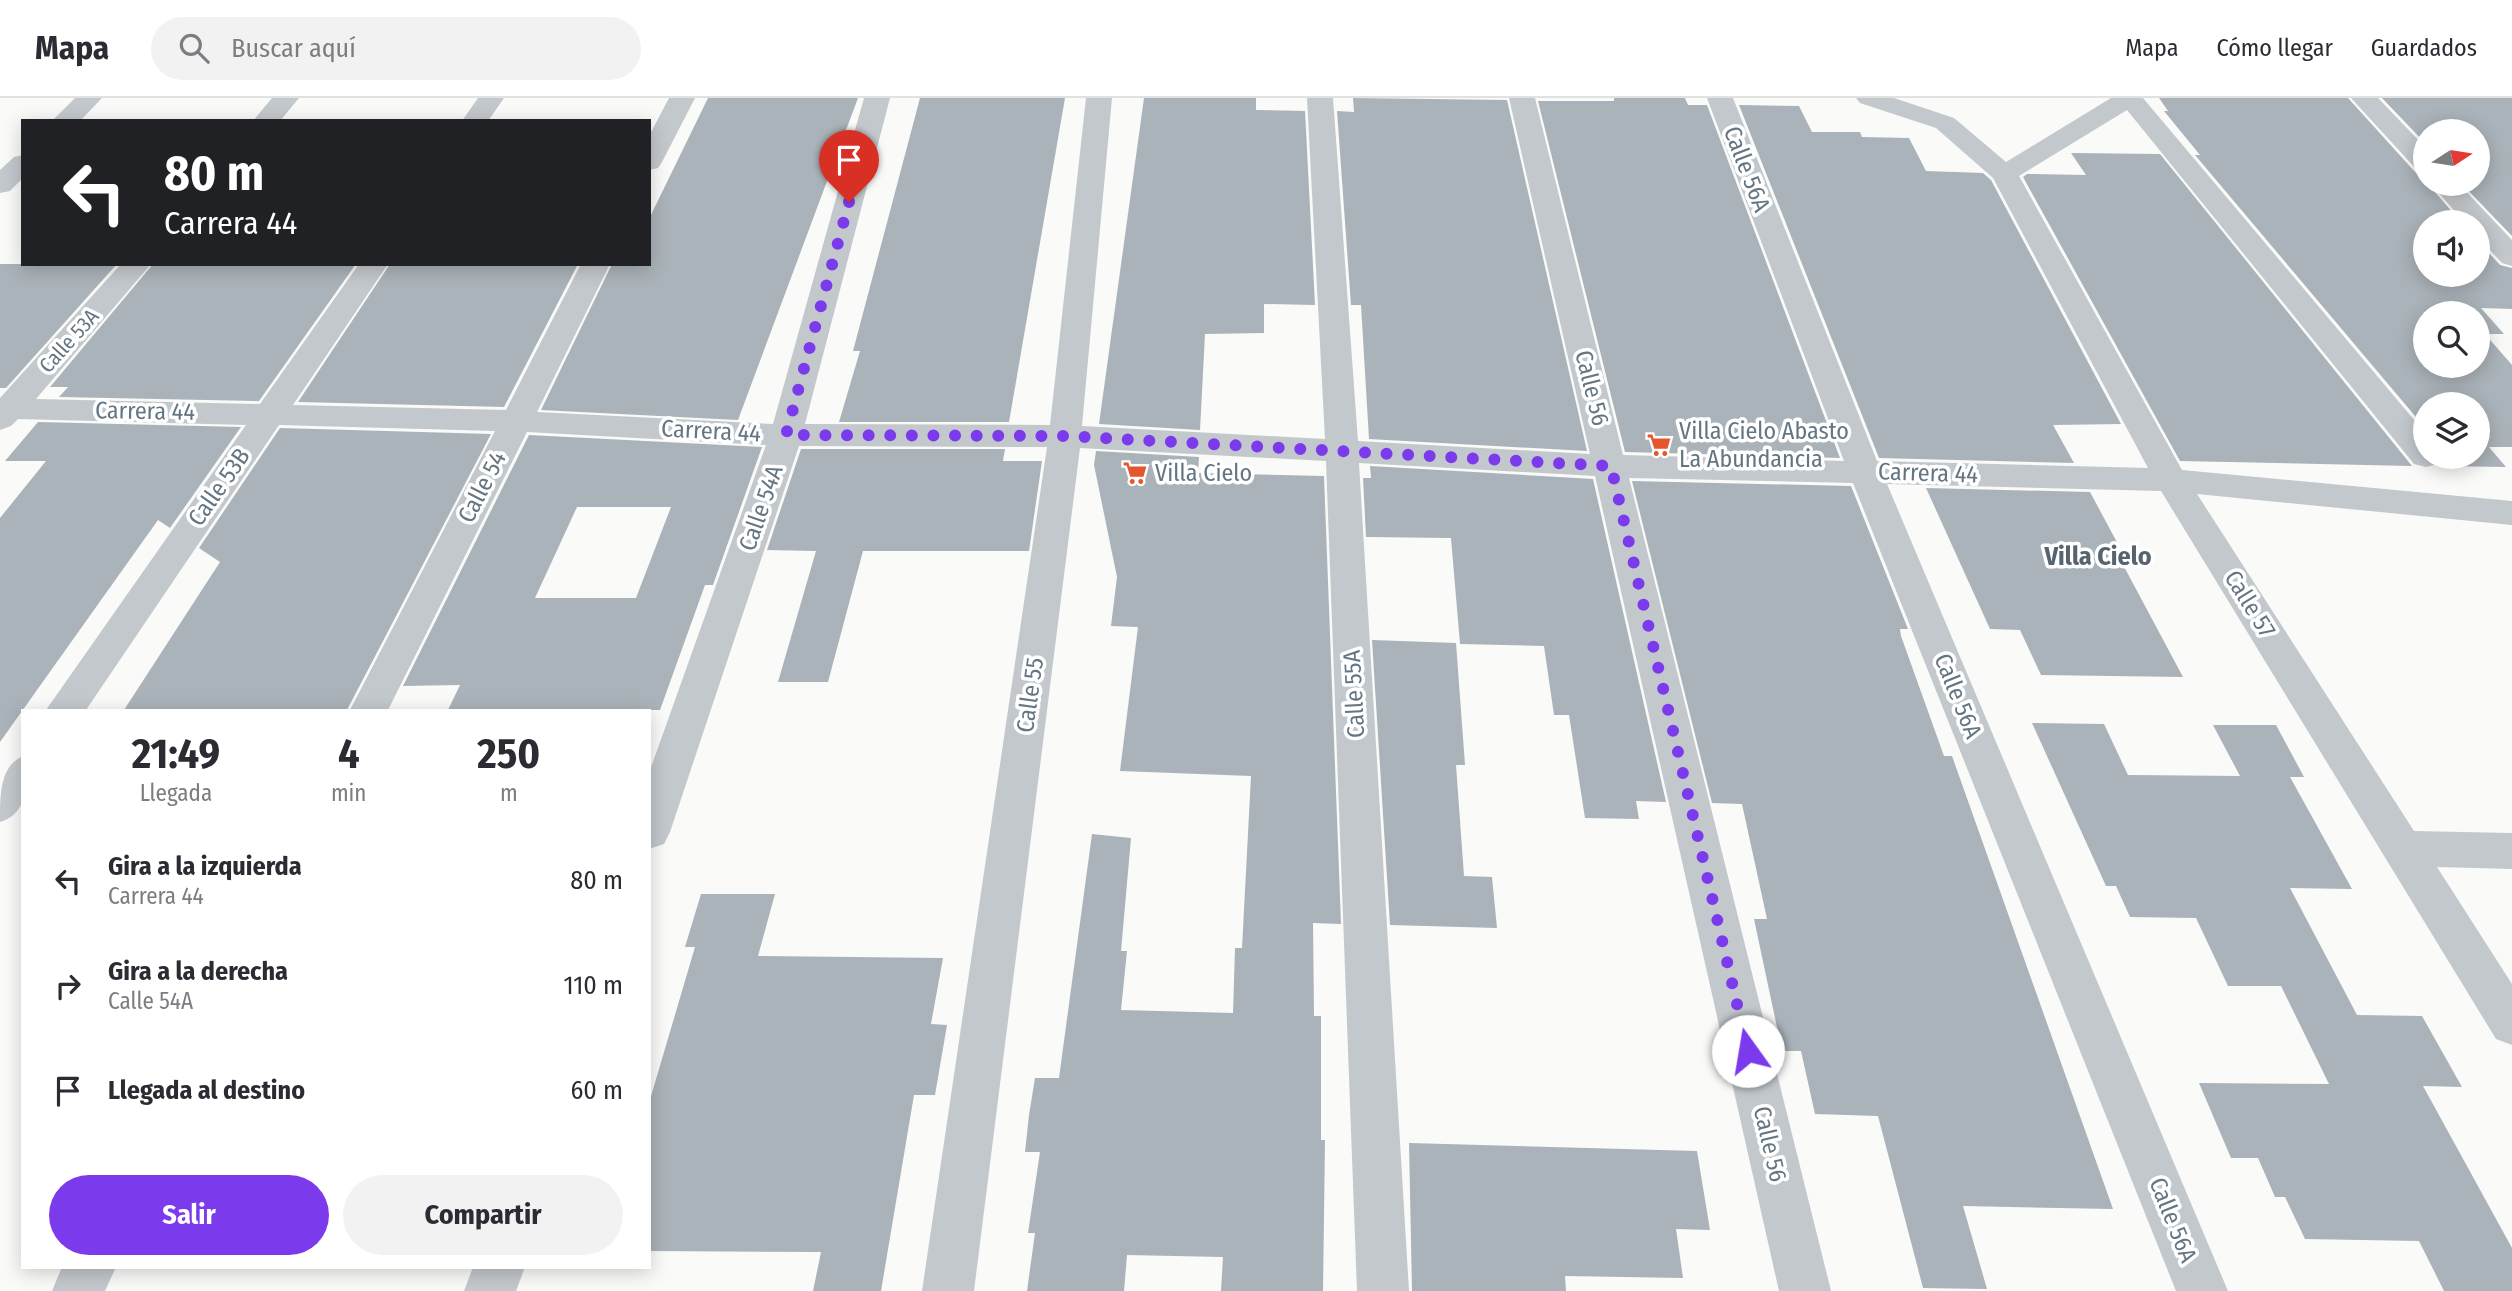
<!DOCTYPE html>
<html lang="es">
<meta charset="utf-8">
<style>
:root{--surface:#fff;--page:#f2f2f3;--text:#2b2b33;--muted:#7c7c81;--line:#e1e1e2;--accent:#7c3aed}
body{margin:0;font-family:"Fira Sans Condensed",sans-serif;background:var(--page);color:var(--text);height:100vh;display:flex;flex-direction:column;font-size:26px;white-space:nowrap}
*{box-sizing:border-box;margin:0}
p{font-size:23px;color:var(--muted)}
.icon{flex:none;width:38px;height:38px;fill:none;stroke:currentColor;stroke-width:2;stroke-linecap:round;stroke-linejoin:round}
.map{position:relative;flex:1;overflow:hidden}
.side{position:absolute;left:21px;top:611px;width:630px;height:560px;display:flex;flex-direction:column;background:var(--surface);border-radius:0px;box-shadow:0 4px 18px #0003}
.side>*{flex:none}
.guide{position:absolute;left:21px;top:21px;width:630px;height:147px;border-radius:0px;box-shadow:0 4px 18px #0003;background:#202124;color:#fff;overflow:hidden}
.needle{width:46px;rotate:78deg}
.fabs{position:absolute;left:2413px;top:21px;display:grid;gap:14px}
.fabs a{display:grid;place-items:center;width:77px;height:77px;border-radius:50%;background:var(--surface);box-shadow:0 4px 18px #0003;font-size:35px}
.pin{position:absolute;display:grid;place-items:center;width:60px;height:60px;color:#fff;margin:-72px -30px;border-radius:50% 50% 50% 0;rotate:-45deg;box-shadow:0 0 7px #0007}
.pin .icon{rotate:45deg}
.me{position:absolute;width:77px;margin:-38px;rotate:347deg;stroke-linejoin:round;filter:drop-shadow(0 0 5px #0008)}
.turn{display:flex;align-items:center;gap:24px;height:147px;padding:0 28px;font-size:32px}
.turn .icon{width:91px;height:91px;stroke-width:2.5}
.turn b{display:block;font-size:49px;line-height:60px}
.eta{display:flex;justify-content:space-evenly;align-items:center;height:119px;text-align:center}
.eta b{font-size:42px;font-weight:700;line-height:49px}
.button{display:flex;gap:14px;margin-top:auto;padding:14px 28px}
.button a{flex:1;height:80px;border-radius:42px;background:var(--accent);color:#fff;font-size:28px;font-weight:700;line-height:80px;text-align:center}
.button a+a{background:var(--page);color:var(--text)}
ul{padding:0;list-style:none}
li{display:flex;align-items:center;gap:21px;height:105px;padding:0 28px}
li div{flex:1}
li b{display:block;font-size:26px}
li em{font-style:normal}
header{display:flex;align-items:center;gap:42px;box-sizing:border-box;height:98px;padding:0 35px;background:var(--surface);border-bottom:2px solid var(--line)}
header strong{font-size:33px}
nav{display:flex;gap:38px;margin-inline-start:auto;font-size:24px}
.search{width:490px;height:63px;background:var(--page);display:flex;align-items:center;gap:18px;box-sizing:border-box;padding:0 24px;border-radius:38px;color:var(--muted);font-size:26px}
.map>svg:first-child{display:block}
</style>
<header>
<strong>Mapa</strong>
<div class="search"><svg class="icon" aria-label="search" viewBox="0 0 24 24"><circle cx="10" cy="10" r="6"/><path d="M15 15l6 6"/></svg>Buscar aquí</div>
<nav><a>Mapa</a><a>Cómo llegar</a><a>Guardados</a></nav>
</header>
<div class="map">
<svg width="2512" height="1193" viewBox="0 0 2512 1193">
<rect width="100%" height="100%" fill="#fafaf8"/>
<g fill="#aab3b9" fill-rule="evenodd">
<path d="M708,0H858L738,322L541,312L612,166H649V121Z"/>
<path d="M920,0H1065L1009,324H839L860,253H853Z"/>
<path d="M1144,0H1256V12L1305,13L1315,207L1264,206V235L1205,236L1200,332L1099,326Z"/>
<path d="M1353,0L1507,2L1587,353L1369,341L1361,207H1351L1337,13L1354,14Z"/>
<path d="M1614,0H1685L1688,7H1707L1840,360L1625,354L1538,3H1614Z"/>
<path d="M2159,0H2348L2415,74L2426,77V86H2428L2461,124H2426V177H2478V143L2500,167L2512,170V211L2481,210L2504,236H2485L2512,267V349H2489L2506,369L2439,368L2445,359H2478V306H2426V331L2195,57H2200L2164,13H2168ZM2426,215H2478V268H2426Z"/>
<path d="M2382,0H2512V138L2462,86H2478V33H2426V46Z"/>
<path d="M1739,7L1799,8L1812,34H1860L1862,39L1909,40L1926,73L1983,75L1991,82L2121,326L2053,327L2074,365L1879,360Z"/>
<path d="M2071,55L2160,56L2412,368L2180,363L2023,79L2027,76L2086,77Z"/>
<path d="M0,166H117L6,290H0Z"/>
<path d="M153,166H356L259,303L59,299L68,289H50Z"/>
<path d="M390,166H578L504,309L298,304Z"/>
<path d="M38,324L241,329L170,430L158,422L0,644V420L46,363H5Z"/>
<path d="M280,330L491,336L347,612H124L220,464L199,450Z"/>
<path d="M529,337L762,349L713,487H705L660,612H448L460,587L403,588ZM577,409H671L636,500H535Z"/>
<path d="M801,351H1005L1003,363H1042L1029,453H863L828,584H778L816,453L767,452Z"/>
<path d="M1096,353L1199,359L1198,375L1324,378L1341,826L1313,825L1314,918H1321V1042H1325L1323,1193H1221L1223,1159L1127,1157L1124,1193H1027L1035,1135H1028L1040,1054H1025L1029,1017L1035,980H1059L1092,736L1131,740L1121,853H1127L1121,912L1233,915L1235,850H1242L1251,678L1120,673L1138,529L1111,528L1117,479L1094,367Z"/>
<path d="M1370,368L1593,381L1666,704L1636,703L1639,721L1585,720L1569,617H1554L1544,548L1460,546L1451,440L1366,439L1363,380H1371Z"/>
<path d="M1632,383L1851,388L1908,531H1900L1901,538L1944,658H1952L2113,1111L1963,1108L1987,1191L1923,1190L1878,1018L1815,1016L1801,953H1782L1754,821H1767L1742,706L1712,705Z"/>
<path d="M1926,390L2090,394L2119,448H2113L2183,579L2041,577L2020,532L1990,531Z"/>
<path d="M1372,542L1456,545L1465,667H1456L1464,778L1492,779L1497,830L1390,827Z"/>
<path d="M2032,625L2104,626L2128,677L2240,678L2213,627H2276L2304,679H2290L2352,791L2290,790L2357,917L2422,918L2462,989L2423,988L2512,1150V1193H2444L2419,1143L2305,1141L2285,1099H2275L2258,1060H2231L2199,985L2329,986L2281,888H2228L2196,820L2130,819L2116,788H2106Z"/>
<path d="M701,796H775L758,858L943,860L931,926L947,927L935,997H914L881,1193H813L821,1154L649,1153V1005L695,849H685Z"/>
<path d="M1409,1045L1697,1053L1710,1132L1676,1131L1683,1180L1565,1178L1566,1193H1412Z"/>
</g>
<g fill="none" stroke-linecap="round" stroke-linejoin="round">
<g fill="#c3c8cc" fill-rule="evenodd">
<path d="M75,0H102L80,23H52Z"/>
<path d="M272,0H299L280,23H253Z"/>
<path d="M478,0H504L488,23H462Z"/>
<path d="M669,0H695L662,64L658,70L649,72V38Z"/>
<path d="M864,0H890L805,326L1050,327L1086,0H1112L1082,328L1325,341L1307,0H1333L1358,343L1590,356L1509,0H1535L1623,357L1844,363L1707,0H1733L1877,363L2148,370L1993,80L1936,30L1860,5L1856,0H1894L1954,20L2006,64L2111,0H2143L2426,336V359H2442L2438,366L2426,369L2414,366L2127,12L2019,78L2182,372L2512,403V427L2197,396L2414,733L2512,735V771L2437,769L2512,886V947L2496,941L2161,393L1887,386L2228,1193H2176L1853,385L1629,380L1831,1193H1779L1595,378L1359,365L1409,1193H1357L1326,363L1080,350L974,1193H922L1047,349L799,348L670,734L664,746L649,751V675L766,347L527,334L388,612H350L495,333L279,327L86,612H46L246,327L18,321L11,328L0,332V300L121,166H151L36,301L260,306L359,166H388L293,307L506,312L581,166H610L537,314L773,326Z"/>
<path d="M2351,0H2378L2426,50V74L2417,72Z"/>
<path d="M23,57V80L10,93L0,95V72L14,59Z"/>
<path d="M2431,86H2459L2512,142V168L2502,165L2478,139V124H2464Z"/>
<path d="M23,658C23,686 32,713 0,724C0,696 0,668 23,658Z"/>
<path d="M62,1169H116L105,1193H52Z"/>
<path d="M473,1169H525L516,1193H464Z"/>
</g>
</g>
<g fill="none" stroke-linecap="round" stroke-linejoin="round">
<path stroke="#7c3aed" stroke-width="12" stroke-dasharray="0 21.6" d="M849,104L786,337L1065,338L1611,368L1748,953"/>
</g>
<defs>
<g id="supermarket-bare" transform="scale(1.89)"><path d="M-6-5.5h2.5l.6 2H6L4.5 2H-2.5L-4.4-4H-6ZM-1.5 3.2a1.3 1.3 0 1 0 .1 0ZM3 3.2a1.3 1.3 0 1 0 .1 0Z" fill="#e4572e" stroke="#fff" stroke-width="2.5" paint-order="stroke"/></g>
</defs>
<g fill-rule="evenodd">
<use href="#supermarket-bare" x="1659" y="347"/>
<use href="#supermarket-bare" x="1135" y="375"/>
</g>
<g text-anchor="middle" stroke-width="7" stroke-linejoin="round" paint-order="stroke">
<g font-size="21" fill="#657683" stroke="#fff">
<text transform="translate(69 243) rotate(-48)" y="7">Calle 53A</text>
</g>
<g font-size="24" fill="#657683" stroke="#fff">
<text transform="translate(1747 71) rotate(69)" y="8">Calle 56A</text>
<text transform="translate(1592 290) rotate(76)" y="8">Calle 56</text>
<text transform="translate(145 313) rotate(1)" y="8">Carrera 44</text>
<text transform="translate(711 333) rotate(3)" y="8">Carrera 44</text>
<text transform="translate(1928 375) rotate(2)" y="8">Carrera 44</text>
<text transform="translate(219 389) rotate(-55)" y="8">Calle 53B</text>
<text transform="translate(482 389) rotate(-63)" y="8">Calle 54</text>
<text transform="translate(761 410) rotate(-71)" y="8">Calle 54A</text>
<text transform="translate(2250 506) rotate(58)" y="8">Calle 57</text>
<text transform="translate(1354 596) rotate(-93)" y="8">Calle 55A</text>
<text transform="translate(1030 597) rotate(-82)" y="8">Calle 55</text>
<text transform="translate(1958 598) rotate(68)" y="8">Calle 56A</text>
<text transform="translate(1770 1046) rotate(77)" y="8">Calle 56</text>
<text transform="translate(2173 1122) rotate(68)" y="8">Calle 56A</text>
</g>
<g font-size="24" fill="#657683" stroke="#fff" text-anchor="start">
<text x="1679" y="341">Villa Cielo Abasto<tspan x="1679" dy="28">La Abundancia</tspan></text>
<text x="1155" y="383">Villa Cielo</text>
</g>
<g font-size="26" font-weight="bold" fill="#57646e" stroke="#fff">
<text x="2098" y="467">Villa Cielo</text>
</g>
</g>
</svg>
<div class="fabs">
<a><svg class="needle" viewBox="-14 -14 28 28"><path d="M0-13l5 13h-10z" fill="#e53935"/><path d="M0 13l5-13h-10z" fill="#7c7c81"/></svg></a>
<a><svg class="icon" aria-label="sound" viewBox="0 0 24 24"><path d="M4 9h4l5-4v14l-5-4H4zM17 9q2 3 0 6"/></svg></a>
<a><svg class="icon" aria-label="search" viewBox="0 0 24 24"><circle cx="10" cy="10" r="6"/><path d="M15 15l6 6"/></svg></a>
<a><svg class="icon" aria-label="layers" viewBox="0 0 24 24"><path d="M12 4l9 5-9 5-9-5zM3 14l9 5 9-5"/></svg></a>
</div>
<div class="pin" style="left:849px;top:104px;background:#d93025"><svg class="icon" aria-label="arrive" viewBox="0 0 24 24"><path d="M6 21V4h12l-3 4 3 4H6"/></svg></div>
<svg class="me" style="left:1748px;top:953px" viewBox="-20 -20 40 40"><circle r="19" fill="#fff"/><path d="M0-13L10 11 0 6-10 11z" fill="#7c3aed"/></svg>
<div class="guide">
<div class="turn"><svg class="icon" aria-label="left" viewBox="0 0 24 24"><path d="M17 20v-9H6M10 6l-5 5 5 5"/></svg><div><b>80 m</b>Carrera 44</div></div>
</div>
<section class="side">
<div class="eta">
<div><b>21:49</b><p>Llegada</p></div>
<div><b>4</b><p>min</p></div>
<div><b>250</b><p>m</p></div>
</div>
<ul>
<li><svg class="icon" aria-label="left" viewBox="0 0 24 24"><path d="M17 20v-9H6M10 6l-5 5 5 5"/></svg><div><b>Gira a la izquierda</b><p>Carrera 44</p></div><em>80 m</em></li>
<li><svg class="icon" aria-label="right" viewBox="0 0 24 24"><path d="M7 20v-9h11M14 6l5 5-5 5"/></svg><div><b>Gira a la derecha</b><p>Calle 54A</p></div><em>110 m</em></li>
<li><svg class="icon" aria-label="arrive" viewBox="0 0 24 24"><path d="M6 21V4h12l-3 4 3 4H6"/></svg><div><b>Llegada al destino</b></div><em>60 m</em></li>
</ul>
<div class="button"><a>Salir</a><a>Compartir</a></div>
</section>
</div>
